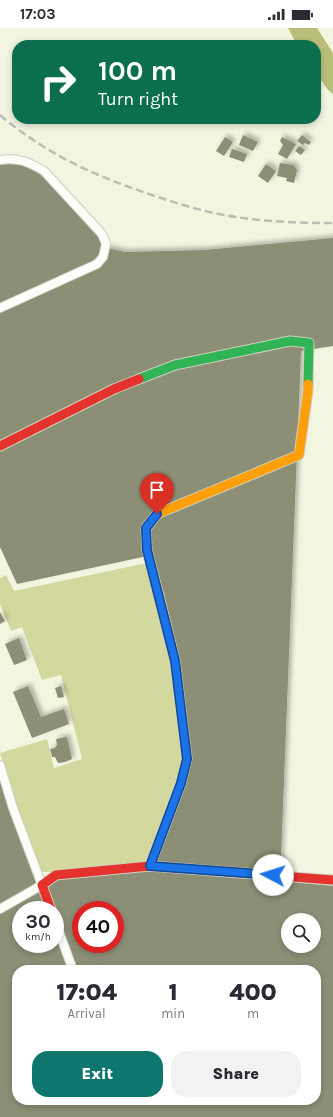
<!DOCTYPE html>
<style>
:root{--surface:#fff;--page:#f2f2f3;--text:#2b2b33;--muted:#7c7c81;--accent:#0f766e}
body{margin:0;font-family:Karla,sans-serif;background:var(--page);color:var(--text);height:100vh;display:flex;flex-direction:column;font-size:15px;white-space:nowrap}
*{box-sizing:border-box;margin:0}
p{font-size:13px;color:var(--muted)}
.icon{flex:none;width:22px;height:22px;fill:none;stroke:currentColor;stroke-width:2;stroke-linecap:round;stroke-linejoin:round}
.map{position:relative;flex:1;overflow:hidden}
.panel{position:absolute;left:12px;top:937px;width:309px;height:140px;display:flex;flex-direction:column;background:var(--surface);border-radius:16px;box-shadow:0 2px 6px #0003}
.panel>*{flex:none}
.banner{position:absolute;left:12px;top:12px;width:309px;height:84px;border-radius:16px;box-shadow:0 2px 6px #0003;background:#0b6e4f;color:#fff;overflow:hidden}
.buttons{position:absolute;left:281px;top:885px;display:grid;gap:8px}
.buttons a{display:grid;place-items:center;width:40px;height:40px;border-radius:50%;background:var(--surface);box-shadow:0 2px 6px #0003;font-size:20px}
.speed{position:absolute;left:12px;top:873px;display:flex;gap:8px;font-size:20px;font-weight:700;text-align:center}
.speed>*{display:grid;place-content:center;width:52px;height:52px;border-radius:50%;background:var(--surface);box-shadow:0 2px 6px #0003;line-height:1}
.speed small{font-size:10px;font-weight:400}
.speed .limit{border:6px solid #d22;background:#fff;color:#111}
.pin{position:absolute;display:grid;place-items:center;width:34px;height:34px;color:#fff;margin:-41px -17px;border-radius:50% 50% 50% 0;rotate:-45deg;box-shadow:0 0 4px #0007}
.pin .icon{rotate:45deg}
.me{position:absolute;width:44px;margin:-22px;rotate:275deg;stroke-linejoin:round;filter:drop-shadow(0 0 3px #0008)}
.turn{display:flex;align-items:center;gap:14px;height:84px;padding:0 20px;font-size:18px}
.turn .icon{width:52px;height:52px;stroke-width:2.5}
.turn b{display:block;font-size:28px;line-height:34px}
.eta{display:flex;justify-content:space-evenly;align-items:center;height:68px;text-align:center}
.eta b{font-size:24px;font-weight:800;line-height:28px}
.action{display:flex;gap:8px;margin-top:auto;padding:8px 20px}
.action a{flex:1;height:46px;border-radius:16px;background:var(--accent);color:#fff;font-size:16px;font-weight:800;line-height:46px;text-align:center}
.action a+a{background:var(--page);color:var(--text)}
.status{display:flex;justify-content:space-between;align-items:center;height:28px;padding:0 20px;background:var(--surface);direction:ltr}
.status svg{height:11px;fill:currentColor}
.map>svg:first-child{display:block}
</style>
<div class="status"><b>17:03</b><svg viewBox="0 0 49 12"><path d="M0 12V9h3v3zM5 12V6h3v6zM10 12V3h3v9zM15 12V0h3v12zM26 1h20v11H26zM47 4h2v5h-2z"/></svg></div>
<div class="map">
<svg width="333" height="1089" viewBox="0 0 333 1089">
<defs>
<filter id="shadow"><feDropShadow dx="3" dy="-3" stdDeviation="2" flood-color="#0004"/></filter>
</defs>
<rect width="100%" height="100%" fill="#f2f5e0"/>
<path fill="#d3d89e" d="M147,535L172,633L184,730L146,835L55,844H39L16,779L0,725L47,711L54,740L82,731L61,647L42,652L22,599L11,603L0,576V550L6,547L14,563Z"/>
<path fill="#b9bf7a" d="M288,0H317L333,25V66L328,62L316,45V17H297Z"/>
<g fill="#8c8f76" fill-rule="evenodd" filter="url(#shadow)">
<path d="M243,107L258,114L253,123L239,117Z"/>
<path d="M302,107L311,114L309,117L305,115L303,117L297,113Z"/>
<path d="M225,109L233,114L224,128L216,123Z"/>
<path d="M282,109L296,116L287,131L278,126L283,117L280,113Z"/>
<path d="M299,118L305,122L301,127L295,123Z"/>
<path d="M232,121L247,126L244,134L229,129Z"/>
<path d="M12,132L43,145L100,208L103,219L125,224L205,222L333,210V318L301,323L280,853L333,858V1089H0V749L38,856L57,850L150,841L190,731L152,527L17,556L0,519V134ZM21,882H55V916H21ZM81,882H115V916H81ZM288,892H314V918H288ZM17,942H316V1072H17Z"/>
<path d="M280,135L293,137L295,139L297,142L294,155L286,153L287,150L277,148Z"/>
<path d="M266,136L276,143L268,155L258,148Z"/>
<path d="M0,584L5,593L0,596Z"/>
<path d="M19,610L27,632L14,637L5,616Z"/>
<path d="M28,658L41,689L64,681L69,696L32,710L13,664Z"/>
<path d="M61,658L64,669L58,670L55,660Z"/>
<path d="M67,709L72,731L65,734L58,735L55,729H52L50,721L55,720L57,717L56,711Z"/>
</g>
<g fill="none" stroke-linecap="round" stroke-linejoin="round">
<g stroke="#ced0c0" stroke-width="10">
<g id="street">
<path d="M0,132C18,129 29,134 44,143L102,206L106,216L103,229L97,236L0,280"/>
<path d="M0,737L13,780L42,857L0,881"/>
<path d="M55,893L73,942"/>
</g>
</g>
<g stroke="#ced0c0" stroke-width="11">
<path id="fast" d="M139,351L175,337L290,313L309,315L308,356"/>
</g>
<g stroke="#ced0c0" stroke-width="11">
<path id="slow" d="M161,576L147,522L146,500L157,486L299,427L308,363V356"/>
</g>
<g stroke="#ced0c0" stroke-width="11">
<g id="jam">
<path d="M0,418L114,361L139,351"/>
<path d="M150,838L181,755L187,731L175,633L161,576"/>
<path d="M51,882L42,857L56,847L150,838L333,852"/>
</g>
</g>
<use href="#street" stroke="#fdfefa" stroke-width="8"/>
<use href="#fast" stroke="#30b455" stroke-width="9"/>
<use href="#slow" stroke="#ff9f0a" stroke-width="9"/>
<use href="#jam" stroke="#e5322d" stroke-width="9"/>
<path stroke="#bcbdb7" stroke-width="2.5" stroke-dasharray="8 4" stroke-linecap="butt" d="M0,87C46,126 95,148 152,167C179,176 207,185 236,189C268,194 301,195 333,195"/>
</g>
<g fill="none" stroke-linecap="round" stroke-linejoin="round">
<g stroke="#114b97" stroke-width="10">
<path id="route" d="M157,486L146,500L147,522L175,633L187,731L181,755L150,838L273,847"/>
</g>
<use href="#route" stroke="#1a73e8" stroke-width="7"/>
</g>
</svg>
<div class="buttons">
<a><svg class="icon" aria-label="search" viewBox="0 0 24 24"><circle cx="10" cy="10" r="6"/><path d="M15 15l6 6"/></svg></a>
</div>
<div class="speed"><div>30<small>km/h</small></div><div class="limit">40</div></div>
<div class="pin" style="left:157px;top:486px;background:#d93025"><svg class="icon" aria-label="arrive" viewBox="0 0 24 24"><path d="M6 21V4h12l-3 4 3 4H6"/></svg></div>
<svg class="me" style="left:273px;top:847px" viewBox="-20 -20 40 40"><circle r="19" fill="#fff"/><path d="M0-13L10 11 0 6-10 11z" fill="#1a73e8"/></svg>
<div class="banner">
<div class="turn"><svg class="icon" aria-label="right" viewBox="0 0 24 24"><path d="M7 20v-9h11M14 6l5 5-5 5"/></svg><div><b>100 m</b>Turn right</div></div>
</div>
<section class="panel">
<div class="eta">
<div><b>17:04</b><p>Arrival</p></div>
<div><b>1</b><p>min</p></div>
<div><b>400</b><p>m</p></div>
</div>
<div class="action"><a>Exit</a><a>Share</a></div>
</section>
</div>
